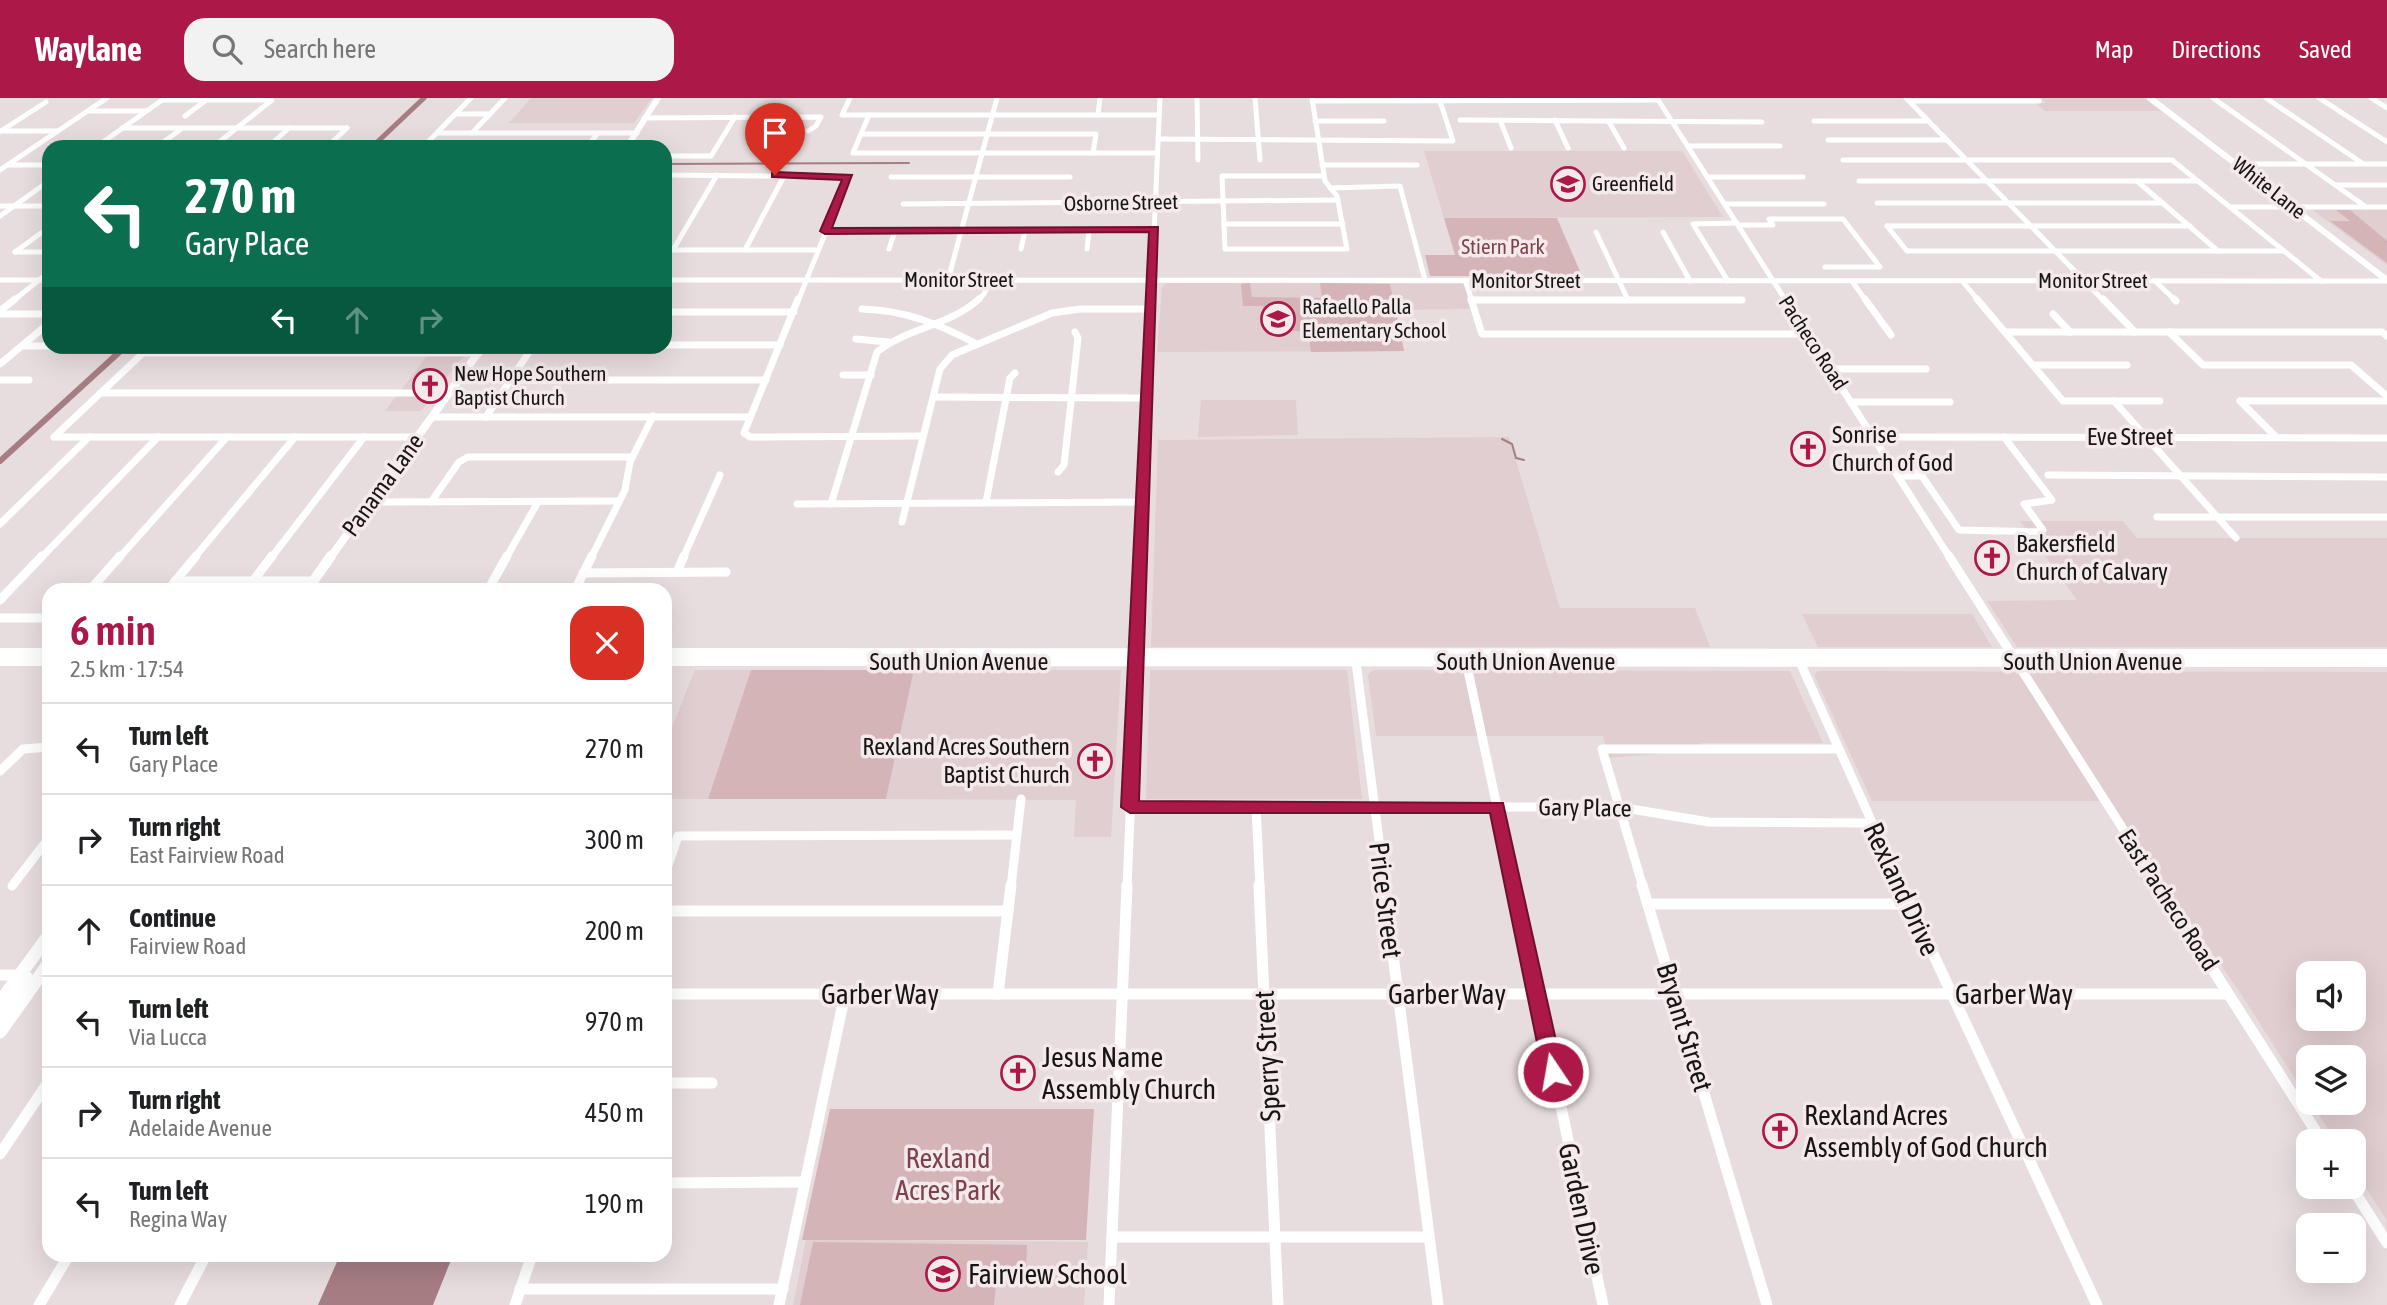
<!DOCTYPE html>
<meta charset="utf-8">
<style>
:root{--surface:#fff;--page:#f2f2f2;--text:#202124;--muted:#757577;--line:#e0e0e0;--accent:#ac1948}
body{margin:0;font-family:"Asap Condensed",sans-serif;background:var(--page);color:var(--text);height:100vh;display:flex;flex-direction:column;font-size:26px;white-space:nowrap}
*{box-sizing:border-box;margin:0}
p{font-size:23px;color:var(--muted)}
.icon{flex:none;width:38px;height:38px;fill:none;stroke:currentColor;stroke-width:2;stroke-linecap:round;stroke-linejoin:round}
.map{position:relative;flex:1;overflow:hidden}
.panel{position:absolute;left:42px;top:485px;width:630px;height:679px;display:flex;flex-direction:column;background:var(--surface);border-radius:21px;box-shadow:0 7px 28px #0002}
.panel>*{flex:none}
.guide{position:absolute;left:42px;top:42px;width:630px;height:214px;border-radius:21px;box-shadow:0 7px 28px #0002;background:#0b6e4f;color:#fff;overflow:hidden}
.fabs{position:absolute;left:2296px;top:863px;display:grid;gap:14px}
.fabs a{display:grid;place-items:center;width:70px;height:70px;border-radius:14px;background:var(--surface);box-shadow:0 7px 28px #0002;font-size:35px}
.pin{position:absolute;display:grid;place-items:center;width:60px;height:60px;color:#fff;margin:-72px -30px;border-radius:50% 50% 50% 0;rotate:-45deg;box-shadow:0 0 7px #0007}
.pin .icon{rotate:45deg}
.me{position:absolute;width:77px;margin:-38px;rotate:348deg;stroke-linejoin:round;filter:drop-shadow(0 0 5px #0008)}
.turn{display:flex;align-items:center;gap:24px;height:147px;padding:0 28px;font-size:32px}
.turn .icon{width:91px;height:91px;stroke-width:2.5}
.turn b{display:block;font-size:49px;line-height:60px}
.lanes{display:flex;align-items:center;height:66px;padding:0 28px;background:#0003;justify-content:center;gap:35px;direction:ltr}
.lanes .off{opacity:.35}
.round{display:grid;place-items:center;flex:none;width:74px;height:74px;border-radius:21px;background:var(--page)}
.head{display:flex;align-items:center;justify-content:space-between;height:119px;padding:0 28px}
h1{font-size:42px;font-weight:600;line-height:52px;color:var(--accent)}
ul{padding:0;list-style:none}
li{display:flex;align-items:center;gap:21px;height:91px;padding:0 28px;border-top:2px solid var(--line)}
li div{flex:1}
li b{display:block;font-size:26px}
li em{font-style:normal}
header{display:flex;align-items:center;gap:42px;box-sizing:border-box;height:98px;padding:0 35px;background:var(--accent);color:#fff}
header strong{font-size:33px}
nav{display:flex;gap:38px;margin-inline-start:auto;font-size:24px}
.search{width:490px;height:63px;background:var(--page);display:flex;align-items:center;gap:18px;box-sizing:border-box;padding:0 24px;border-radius:21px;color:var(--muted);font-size:26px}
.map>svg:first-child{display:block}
</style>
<header>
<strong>Waylane</strong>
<div class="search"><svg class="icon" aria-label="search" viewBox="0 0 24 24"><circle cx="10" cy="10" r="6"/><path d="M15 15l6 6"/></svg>Search here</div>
<nav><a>Map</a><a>Directions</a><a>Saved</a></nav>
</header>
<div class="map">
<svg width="2387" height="1207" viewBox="0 0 2387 1207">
<rect width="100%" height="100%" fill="#e8ddde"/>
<g fill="#e1ced0" fill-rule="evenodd">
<path d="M531,0H652L634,25H509Z"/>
<path d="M2041,0H2144L2161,13H2045L2035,5H2046Z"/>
<path d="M1424,53H1682L1723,119L1444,120Z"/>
<path d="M2310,110L2387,111V167Z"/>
<path d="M1168,185L1465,186L1470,211L1396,212L1404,253L1157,254L1162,188Z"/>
<path d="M427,258H463L421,313H385Z"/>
<path d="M1201,302H1296L1298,337L1198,339Z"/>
<path d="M1509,339L1560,510H1695L1710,549H1151L1158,342Z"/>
<path d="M2020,423H2123L2137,440H2387V549H2017L1987,503L2077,502Z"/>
<path d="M1802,516H1972L1992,549H1818Z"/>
<path d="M695,572H751L708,701H665V647Z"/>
<path d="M914,572H1121L1111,739H1074L1076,702L886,701Z"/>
<path d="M1150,572H1347L1362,701H1146Z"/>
<path d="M1373,572L1790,573L1823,645H1701L1703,652L1608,660L1603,638H1376L1368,577Z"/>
<path d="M1818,573L2387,574V1123L2354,1071V1043H2336L2311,1005L2354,1004V959H2308V1001L2241,896L2106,703H1872L1814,577ZM2308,875H2354V920H2308Z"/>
<path d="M806,1141L1088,1144L1084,1207H793Z"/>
</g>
<g fill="#d5b4b8">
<path d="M2336,112H2350L2387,143V165L2330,123H2350Z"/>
<path d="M1444,120H1557L1582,178H1430L1425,157H1455Z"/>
<path d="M1250,185L1252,199L1322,200L1320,185L1390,186L1404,253L1311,254L1308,233H1265L1263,208H1243L1241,186Z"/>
<path d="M751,572H914L886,701H708Z"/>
<path d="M830,1011H1094L1086,1142H802Z"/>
<path d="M813,1144L1027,1147L1026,1174L997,1176L994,1207H800Z"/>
</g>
<path fill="#a67d83" d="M340,1157H453L433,1207H318Z"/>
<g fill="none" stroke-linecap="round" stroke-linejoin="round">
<g stroke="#a67d83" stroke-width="2">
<path d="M665,66L909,65"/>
<path d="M1502,341L1512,346L1516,360L1524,362"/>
</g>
<path stroke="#a67d83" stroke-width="5" d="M372,49L424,0"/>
<path stroke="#a67d83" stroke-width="6" d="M0,363L126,248"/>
<g stroke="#fff" stroke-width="5">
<path d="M850,0L842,17H1159"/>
<path d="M1197,0L1198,62"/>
<path d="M1255,0L1260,62"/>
<path d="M1312,0L1325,83L1337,98L1347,151H1225L1222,78H1324"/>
<path d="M1657,0L1786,203"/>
<path d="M1906,0L2104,203"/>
<path d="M2213,0L2366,109"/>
<path d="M2266,0L2362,65"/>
<path d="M2319,0L2387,44"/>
<path d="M2371,0L2387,10"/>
<path d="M162,2H271"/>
<path d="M1312,3L1658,2"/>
<path d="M1909,3H2039"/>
<path d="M89,13H145"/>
<path d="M455,16H490"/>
<path d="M869,17L853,55H1157"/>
<path d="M1098,17L1100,0"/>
<path d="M185,18L205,3"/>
<path d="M644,20L821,19L816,28L808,33"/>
<path d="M1460,22L1762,24"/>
<path d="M1500,22L1511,50"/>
<path d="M1555,22L1568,50"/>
<path d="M1315,23H1384"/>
<path d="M1814,23H1928"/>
<path d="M1609,24L1624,50"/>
<path d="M122,30H347"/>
<path d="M1,33H57"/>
<path d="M1,33L46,4"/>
<path d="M437,35H637"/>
<path d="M472,35L505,0"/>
<path d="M861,36H1096L1093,55"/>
<path d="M1158,41L1453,43L1440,3"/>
<path d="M1828,42H1947"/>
<path d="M1688,48H1780"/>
<path d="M96,49L165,0"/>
<path d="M157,49L181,31"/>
<path d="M213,49L272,2"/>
<path d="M268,49L289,30"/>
<path d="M327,49L347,30"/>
<path d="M423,49L471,0"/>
<path d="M587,49L598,35"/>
<path d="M665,58H711L735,19"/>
<path d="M1843,62H2172L2321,183"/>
<path d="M2245,66H2387"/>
<path d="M9,67H49"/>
<path d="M1322,67H1417"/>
<path d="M0,72L107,0"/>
<path d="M665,77L848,79L798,203"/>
<path d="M891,79H1070"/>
<path d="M1707,79H1803"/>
<path d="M1859,83H2198"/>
<path d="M2137,83L2218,153"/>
<path d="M2336,87H2387"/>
<path d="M1330,90L1400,88L1425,182"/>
<path d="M1877,105H2163"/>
<path d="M903,106L1338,102"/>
<path d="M1725,106H1824"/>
<path d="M0,108H49"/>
<path d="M2230,109H2387"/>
<path d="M0,118L49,83"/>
<path d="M1224,126H1343"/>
<path d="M1738,127H1773L1769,121H1843L1880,169H1825"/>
<path d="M1887,128L1907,153H2284"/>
<path d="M1887,128H2190"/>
<path d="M825,133L1154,131"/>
<path d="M1596,134L1628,202"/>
<path d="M1663,134L1690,183"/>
<path d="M889,151L895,133"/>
<path d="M1021,151L1025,133"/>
<path d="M1087,151L1089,133"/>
<path d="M665,152H817"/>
<path d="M673,152L717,77"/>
<path d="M745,152L784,78"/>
<path d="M15,154H49"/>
<path d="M15,154L41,135"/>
<path d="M0,182H49"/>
<path d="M665,182L2387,183"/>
<path d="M948,182L997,0"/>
<path d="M1465,182L1472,203"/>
<path d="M1728,183L1693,126L1737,125"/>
<path d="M1852,183L1866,203"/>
<path d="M1962,183L1979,203"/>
<path d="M2155,183L2176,203"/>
<path d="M1471,202H1742"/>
<path d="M13,203L49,174"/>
<path d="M977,203L984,196L991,182"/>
<path d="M1151,203L1160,0"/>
</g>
<g stroke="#fff" stroke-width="7">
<path d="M798,201L744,335L750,339L923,338"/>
<path d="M1471,201L1482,236H1807"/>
<path d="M1785,201L1950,460"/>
<path d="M1865,201L1891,237"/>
<path d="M1977,201L2063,303H2160"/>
<path d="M2103,201L2135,234"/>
<path d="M2174,201L2176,203"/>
<path d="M1471,202H1742"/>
<path d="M862,211C905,212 938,226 975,245"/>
<path d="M0,213L15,201"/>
<path d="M665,214H794"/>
<path d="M0,216H49"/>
<path d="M2053,216L2070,234"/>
<path d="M2005,234H2382L2387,238"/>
<path d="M2169,234L2203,267H2351L2387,298"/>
<path d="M856,241L888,244"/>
<path d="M665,247H780"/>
<path d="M23,248H49"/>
<path d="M0,266L49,225"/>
<path d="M2033,267H2127"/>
<path d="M1830,271H1926"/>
<path d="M843,277H871"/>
<path d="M0,282H29"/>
<path d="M511,282H766"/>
<path d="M100,295H449"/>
<path d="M934,299L1147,300"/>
<path d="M2114,303L2236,440"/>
<path d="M2240,303H2387"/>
<path d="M2240,303L2276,339"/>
<path d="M1851,304H1950"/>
<path d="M432,319H750"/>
<path d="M486,319L533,248"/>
<path d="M54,339L143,255H479"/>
<path d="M54,339H418"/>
<path d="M1873,339L2387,340"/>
<path d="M1058,374L1064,367L1078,240L1075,234"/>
<path d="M1896,375H1921L1922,378H1898"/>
<path d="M2048,377L2387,379"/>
<path d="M1922,378L1959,432L2041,434L2043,432L2024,406L2052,402L2004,339"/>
<path d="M371,404L619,403"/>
<path d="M431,404L459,364L468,359H632"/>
<path d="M986,404L1010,280L1015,275"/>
<path d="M797,406L1143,404"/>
<path d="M831,406L877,254C907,230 951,227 979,201"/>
<path d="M2157,419H2387"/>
<path d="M902,424L940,271L952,257L1052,215L1080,211H1151"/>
<path d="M0,426L89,339"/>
<path d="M41,460L158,339"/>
<path d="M119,460L227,339"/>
<path d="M194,460L295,339"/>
<path d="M271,460L364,339"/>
<path d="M506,460L538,404"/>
<path d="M591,460L625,392L630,364L653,318"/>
<path d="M683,460L720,377"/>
<path d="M1141,460L1152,201"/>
</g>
<g stroke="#fff" stroke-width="9">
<path d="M1949,458L2160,789"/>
<path d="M677,474L684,458"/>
<path d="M583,475L726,474"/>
<path d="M175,483H313"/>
<path d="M253,483L272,458"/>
<path d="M90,492L120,458"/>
<path d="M168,492L196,458"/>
<path d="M488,492L507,458"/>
<path d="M575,492L592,458"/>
<path d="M0,502L42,458"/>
<path d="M0,520H49"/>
<path d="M1466,563L1514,789"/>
<path d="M1356,564L1385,789"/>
<path d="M1800,564L1901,789"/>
<path d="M0,673L23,651L49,649"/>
<path d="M1130,709H1619L1709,724L1871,725"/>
<path d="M1256,709L1260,789"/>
<path d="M665,776L678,738L1017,737"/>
<path d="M12,788L49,740"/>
<path d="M1011,789L1021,701"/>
<path d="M1127,789L1141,458"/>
<path d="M1643,789L1602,651H1837"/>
</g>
<g stroke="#fff" stroke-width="11">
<path d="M1259,787L1278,1207"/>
<path d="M1384,787L1438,1207"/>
<path d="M1514,787L1603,1207"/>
<path d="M1642,787L1767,1207"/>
<path d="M1901,787L2097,1207"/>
<path d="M2159,787L2322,1043"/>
<path d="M1648,806H1909"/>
<path d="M665,813H1008"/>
<path d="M0,877H20"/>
<path d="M665,896H2228"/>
<path d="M998,896L1011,787"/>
<path d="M665,985H712"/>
<path d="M0,1056L49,983"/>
<path d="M665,1085L805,1084"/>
<path d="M2351,1088L2387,1145"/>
<path d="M1112,1139H1429"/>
<path d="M520,1191H783"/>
<path d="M39,1207L69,1157"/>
<path d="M180,1207L206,1157"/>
<path d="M515,1207L532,1157"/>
<path d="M779,1207L845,896"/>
<path d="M1109,1207L1127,787"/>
</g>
<g stroke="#fff" stroke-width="6">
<path d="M2150,0L2387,182"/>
<path d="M627,49L658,0"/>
</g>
<path stroke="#fff" stroke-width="8" d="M330,460L483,248"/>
<g stroke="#fff" stroke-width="10">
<path d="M307,492L331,458"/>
<path d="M0,555H49"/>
<path d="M665,555L2387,556"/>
<path d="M0,563H49"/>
<path d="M665,563L2387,564"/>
</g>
<g stroke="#fff" stroke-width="13">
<path d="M0,904L49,837"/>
<path d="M0,919L24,885L26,879L20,877"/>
<path d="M0,934L49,865"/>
</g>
</g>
<path fill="#ac1948" stroke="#70102f" stroke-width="2" d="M775,74L852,77L832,130L1158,129L1139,703L1503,705L1563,974L1560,979L1553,982L1546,979L1543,974L1490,715H1130L1121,709L1149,134L825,136L820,133L842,82L772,79V75Z"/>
<defs>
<g id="school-ring" transform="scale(1.75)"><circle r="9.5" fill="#f5eaeb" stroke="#ac1948" stroke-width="1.5"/><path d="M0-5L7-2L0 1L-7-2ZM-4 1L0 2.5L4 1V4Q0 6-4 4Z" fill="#ac1948"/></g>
<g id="church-ring" transform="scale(1.75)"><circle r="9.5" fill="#f5eaeb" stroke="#ac1948" stroke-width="1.5"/><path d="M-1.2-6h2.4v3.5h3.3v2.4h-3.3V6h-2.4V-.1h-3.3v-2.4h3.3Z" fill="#ac1948"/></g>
</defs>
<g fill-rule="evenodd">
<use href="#school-ring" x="1568" y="86"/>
<use href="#school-ring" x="1278" y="221"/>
<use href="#church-ring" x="430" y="288"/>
<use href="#church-ring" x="1808" y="351"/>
<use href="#church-ring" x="1992" y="460"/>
<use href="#church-ring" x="1095" y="663"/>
<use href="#church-ring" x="1018" y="975"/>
<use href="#church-ring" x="1780" y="1033"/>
<use href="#school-ring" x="943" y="1176"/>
</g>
<g text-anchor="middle" stroke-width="7" stroke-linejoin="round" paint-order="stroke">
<g font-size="21" fill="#181515" stroke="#f5eaeb" text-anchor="start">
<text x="1592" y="93">Greenfield</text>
<text x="1302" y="216">Rafaello Palla<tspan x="1302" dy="24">Elementary School</tspan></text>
<text x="454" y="283">New Hope Southern<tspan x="454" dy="24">Baptist Church</tspan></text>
</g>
<g font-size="21" fill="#181515" stroke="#f5eaeb">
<text transform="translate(2269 90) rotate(38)" y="7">White Lane</text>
<text transform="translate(1121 105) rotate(-1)" y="7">Osborne Street</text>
<text x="959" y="189">Monitor Street</text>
<text x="1526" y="190">Monitor Street</text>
<text x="2093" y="190">Monitor Street</text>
<text transform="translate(1813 245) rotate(57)" y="7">Pacheco Road</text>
</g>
<g font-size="21" fill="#7d424c" stroke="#f5eaeb">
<text x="1503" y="156">Stiern Park</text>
</g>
<g font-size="24" fill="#181515" stroke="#f5eaeb" text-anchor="start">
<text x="1832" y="345">Sonrise<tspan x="1832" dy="28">Church of God</tspan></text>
<text x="2016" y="454">Bakersfield<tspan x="2016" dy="28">Church of Calvary</tspan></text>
<text x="1070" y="657" text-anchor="end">Rexland Acres Southern<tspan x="1070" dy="28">Baptist Church</tspan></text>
</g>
<g font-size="24" fill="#181515" stroke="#f5eaeb">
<text x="2130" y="347">Eve Street</text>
<text transform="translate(383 387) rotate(-54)" y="8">Panama Lane</text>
<text x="959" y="572">South Union Avenue</text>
<text x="1526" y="572">South Union Avenue</text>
<text x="2093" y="572">South Union Avenue</text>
<text transform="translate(1585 710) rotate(1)" y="8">Gary Place</text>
<text transform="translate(2168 802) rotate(57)" y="8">East Pacheco Road</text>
</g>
<g font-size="28" fill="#181515" stroke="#f5eaeb">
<text transform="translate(1902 791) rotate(65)" y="10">Rexland Drive</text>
<text transform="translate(1386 802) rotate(83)" y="10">Price Street</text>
<text x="880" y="906">Garber Way</text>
<text x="1447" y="906">Garber Way</text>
<text x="2014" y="906">Garber Way</text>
<text transform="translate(1685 929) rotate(73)" y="10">Bryant Street</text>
<text transform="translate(1267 958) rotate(-93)" y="10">Sperry Street</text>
<text transform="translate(1582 1111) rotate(78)" y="10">Garden Drive</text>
</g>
<g font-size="28" fill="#181515" stroke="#f5eaeb" text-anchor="start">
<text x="1042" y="969">Jesus Name<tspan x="1042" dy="32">Assembly Church</tspan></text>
<text x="1804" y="1027">Rexland Acres<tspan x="1804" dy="32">Assembly of God Church</tspan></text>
<text x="968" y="1186">Fairview School</text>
</g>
<g font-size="28" fill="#7d424c" stroke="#f5eaeb">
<text x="948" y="1070">Rexland<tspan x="948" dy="32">Acres Park</tspan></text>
</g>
</g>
</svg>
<div class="fabs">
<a><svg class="icon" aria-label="sound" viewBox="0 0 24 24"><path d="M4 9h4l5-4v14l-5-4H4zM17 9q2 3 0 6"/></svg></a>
<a><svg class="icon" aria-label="layers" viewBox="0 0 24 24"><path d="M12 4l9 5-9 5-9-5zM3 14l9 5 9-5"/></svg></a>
<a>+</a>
<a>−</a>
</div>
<div class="pin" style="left:775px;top:77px;background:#d93025"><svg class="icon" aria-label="arrive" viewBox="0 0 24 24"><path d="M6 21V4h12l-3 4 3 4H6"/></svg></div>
<svg class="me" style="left:1553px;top:974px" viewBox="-20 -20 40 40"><circle r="17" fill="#ac1948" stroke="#fff" stroke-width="3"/><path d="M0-11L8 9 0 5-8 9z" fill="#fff"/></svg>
<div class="guide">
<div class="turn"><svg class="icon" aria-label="left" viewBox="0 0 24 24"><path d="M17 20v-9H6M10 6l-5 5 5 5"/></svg><div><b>270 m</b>Gary Place</div></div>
<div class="lanes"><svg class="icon" aria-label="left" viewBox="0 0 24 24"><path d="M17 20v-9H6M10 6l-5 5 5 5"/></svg><svg class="icon off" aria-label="ahead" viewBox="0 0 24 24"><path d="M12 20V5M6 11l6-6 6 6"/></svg><svg class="icon off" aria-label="right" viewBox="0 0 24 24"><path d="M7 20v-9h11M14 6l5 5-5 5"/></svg></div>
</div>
<section class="panel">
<div class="head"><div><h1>6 min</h1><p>2.5 km · 17:54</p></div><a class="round" style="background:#d93025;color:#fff"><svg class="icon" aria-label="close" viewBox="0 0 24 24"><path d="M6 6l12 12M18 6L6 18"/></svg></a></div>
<ul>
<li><svg class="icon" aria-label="left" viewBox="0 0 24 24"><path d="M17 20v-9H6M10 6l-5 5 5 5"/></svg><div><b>Turn left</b><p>Gary Place</p></div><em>270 m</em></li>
<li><svg class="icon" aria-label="right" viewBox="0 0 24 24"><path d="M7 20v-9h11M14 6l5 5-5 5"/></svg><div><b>Turn right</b><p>East Fairview Road</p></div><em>300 m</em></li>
<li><svg class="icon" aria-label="ahead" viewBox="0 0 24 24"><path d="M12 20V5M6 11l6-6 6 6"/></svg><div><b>Continue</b><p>Fairview Road</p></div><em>200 m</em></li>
<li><svg class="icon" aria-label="left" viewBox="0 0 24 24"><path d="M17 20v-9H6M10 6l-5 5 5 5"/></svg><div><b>Turn left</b><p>Via Lucca</p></div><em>970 m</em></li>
<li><svg class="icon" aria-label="right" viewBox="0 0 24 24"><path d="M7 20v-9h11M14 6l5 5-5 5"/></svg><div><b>Turn right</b><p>Adelaide Avenue</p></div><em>450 m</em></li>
<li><svg class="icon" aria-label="left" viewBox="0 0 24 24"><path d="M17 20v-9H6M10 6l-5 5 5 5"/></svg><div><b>Turn left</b><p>Regina Way</p></div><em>190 m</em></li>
</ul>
</section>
</div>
